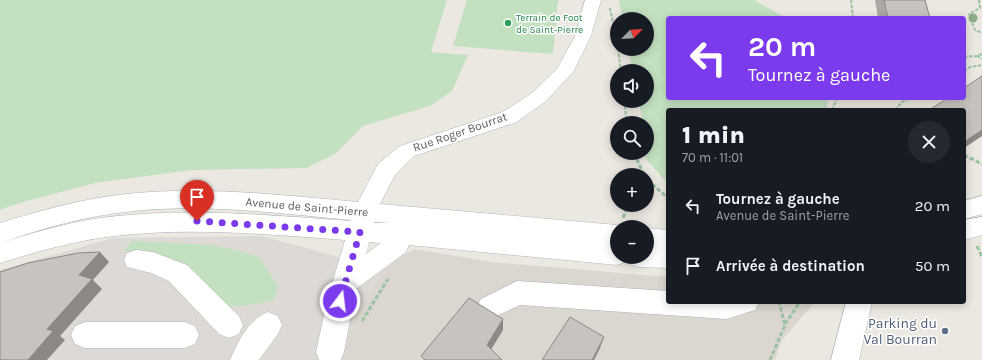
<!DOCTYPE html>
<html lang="fr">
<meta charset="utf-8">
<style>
:root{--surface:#171b24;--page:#242831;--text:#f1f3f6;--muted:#9ea1a6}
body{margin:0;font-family:Karla,sans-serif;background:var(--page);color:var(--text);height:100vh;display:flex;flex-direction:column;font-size:15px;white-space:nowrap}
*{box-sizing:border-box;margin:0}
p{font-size:13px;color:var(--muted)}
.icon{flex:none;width:22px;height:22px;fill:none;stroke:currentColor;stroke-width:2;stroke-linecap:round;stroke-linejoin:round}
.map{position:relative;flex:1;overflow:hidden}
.panel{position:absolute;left:666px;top:108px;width:300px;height:196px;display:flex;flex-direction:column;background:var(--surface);border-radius:4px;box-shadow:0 2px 10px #0003}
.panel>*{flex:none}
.banner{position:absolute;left:666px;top:16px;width:300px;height:84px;border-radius:4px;box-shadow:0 2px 10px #0003;background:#7c3aed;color:#fff;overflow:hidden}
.needle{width:26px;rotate:65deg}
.fabs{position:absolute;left:610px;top:12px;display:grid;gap:8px}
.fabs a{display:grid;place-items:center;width:44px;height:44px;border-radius:50%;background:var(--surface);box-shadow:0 2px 10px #0003;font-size:20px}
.pin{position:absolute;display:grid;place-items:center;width:34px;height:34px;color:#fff;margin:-41px -17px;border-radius:50% 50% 50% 0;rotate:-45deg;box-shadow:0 0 4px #0007}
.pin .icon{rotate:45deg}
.me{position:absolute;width:44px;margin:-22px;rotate:15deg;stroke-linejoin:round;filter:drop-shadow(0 0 3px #0008)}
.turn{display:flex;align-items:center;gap:14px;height:84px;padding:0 16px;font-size:18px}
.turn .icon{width:52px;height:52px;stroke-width:2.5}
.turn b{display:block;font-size:28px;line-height:34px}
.round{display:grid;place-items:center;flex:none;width:42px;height:42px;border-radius:21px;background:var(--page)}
.summary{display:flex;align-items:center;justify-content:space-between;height:68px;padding:0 16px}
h1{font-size:24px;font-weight:800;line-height:30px}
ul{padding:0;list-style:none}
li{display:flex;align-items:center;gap:12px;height:60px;padding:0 16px}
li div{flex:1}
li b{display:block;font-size:15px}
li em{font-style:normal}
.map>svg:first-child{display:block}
</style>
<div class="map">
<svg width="982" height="360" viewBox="0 0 982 360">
<rect width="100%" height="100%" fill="#ebe8e1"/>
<path fill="#dddad6" d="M262,236L417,278L351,360H0V270L113,238Z"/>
<path fill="#dbd7d0" d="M415,249L491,262L668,277V302H815L782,340L775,360H313L316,355L340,357L360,310L382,271L401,256Z"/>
<g fill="#c3e1c0">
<path d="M0,0H447L431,52L468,55L452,91L430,106L363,126L335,154L306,168L191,170L95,183L23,202L0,210Z"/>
<path d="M467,0H558L553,54L453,46Z"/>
<path d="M619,0H754L786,18H668V98H829L826,110H668V184L645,158L647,153V123H643L639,101H647V71H633L628,49H647V19H622Z"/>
<path d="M131,241L214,245L258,256L278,286L274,300C263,302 235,310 226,305C218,302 210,289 204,283C178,255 160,254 124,251Z"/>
</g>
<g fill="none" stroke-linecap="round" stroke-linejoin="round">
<g stroke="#b2b4b8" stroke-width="1">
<g id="minor">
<path d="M585,0H601L591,36L573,72L546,101L517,122L414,156L395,175L380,204L617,225L622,227H617V257H647V228L668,230V268L639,267L630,264L627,259L626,262L617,265L409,245L406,252L356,289L344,352L341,360H319L316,352L327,301L345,240C264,234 181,226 100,238C66,243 33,253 0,263V243C33,233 66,223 100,218C183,207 267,215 351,221V220C274,213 195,202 118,213C77,218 38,230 0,243V223C39,211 78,200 118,195C198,185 279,195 358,202L378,164L400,146L503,112L532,93L557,69L575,36ZM374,222L390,223H374ZM369,242L381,243L366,254Z"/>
<path d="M982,196V214L964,219V201Z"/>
<path d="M982,217V235L964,240V220Z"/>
<path d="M136,250L153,252L187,265L239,316L243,325L239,334L229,338L219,334L169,281L151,273L127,267L124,260L127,253Z"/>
<path d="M517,281L668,291V302H759L755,310L727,319L520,305L490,319L481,315L477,307L481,299Z"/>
<path d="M846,302H872L859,360H831Z"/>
<path d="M268,312L278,316L282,325L278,334L259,360H230C238,341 248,320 268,312Z"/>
<path d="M85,322H185L195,326L199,335L195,344L185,348H85L75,344L71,335L75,326Z"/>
</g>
</g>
<g stroke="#9bc3a3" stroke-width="2" stroke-dasharray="3.5 1.5" stroke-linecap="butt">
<path d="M851,0L853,18"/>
<path d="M979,0L980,8L969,14L975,30L982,33"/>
<path d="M610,8L617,43"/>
<path d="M618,49L621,71"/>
<path d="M982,54L977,56L982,59"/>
<path d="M964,57L977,56"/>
<path d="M964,71L970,67L982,65"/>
<path d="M624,101L627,123"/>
<path d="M832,110L837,98"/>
<path d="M895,110L902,102L911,98"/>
</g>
<g stroke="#9bc3a3" stroke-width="3" stroke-dasharray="4.5 2" stroke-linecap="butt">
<path d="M634,153L644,175"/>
<path d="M964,155L982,164"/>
<path d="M647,180L668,198"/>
<path d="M623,218L628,205"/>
<path d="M977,246L982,257"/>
<path d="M362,321L388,279"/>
<path d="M785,324L800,302"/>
<path d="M770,360L785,325L779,302"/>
</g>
<use href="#minor" fill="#fff" fill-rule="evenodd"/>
</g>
<circle fill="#8cad86" cx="973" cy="18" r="4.5"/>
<path fill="#aba8a3" d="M875,0H925L930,18H878Z"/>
<g fill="#8b8885">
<path d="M982,130V136L964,148V142Z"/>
<path d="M100,252L109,262L93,280L102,289L60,336L65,340L47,360H28L47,329L79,275Z"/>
<path d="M503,319V330L487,356V345Z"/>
<path d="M604,337L600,348L594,360H592Z"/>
</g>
<g fill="#c7c3be" stroke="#8b8885">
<path d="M884,0H925L930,18H888Z"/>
<path d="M982,76V130L964,142V110H929L948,98H964V88Z"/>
<path d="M100,252L79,275L92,279L47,329L53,331L28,360H0V272L28,263L78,253Z"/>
<path d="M469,298L503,319L487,345L502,360H425L421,356Z"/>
<path d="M570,317L604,337L592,360H542Z"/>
</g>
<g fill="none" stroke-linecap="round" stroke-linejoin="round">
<path stroke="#7c3aed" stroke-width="7" stroke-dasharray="0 12.6" d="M197,221L360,232L340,301"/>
</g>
<circle fill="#2e9e5b" stroke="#fff" stroke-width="1.5" cx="508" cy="23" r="4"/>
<circle fill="#5c6f8a" stroke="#fff" stroke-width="1.5" cx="945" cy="331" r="4"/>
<g text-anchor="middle" stroke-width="3" stroke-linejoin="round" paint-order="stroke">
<g font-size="10" fill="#27864d" stroke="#fff" text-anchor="start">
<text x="516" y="21">Terrain de Foot<tspan x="516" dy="12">de Saint-Pierre</tspan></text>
</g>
<g font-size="12" fill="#5a5d61" stroke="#fff">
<text transform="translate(460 132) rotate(-19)" y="4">Rue Roger Bourrat</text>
<text transform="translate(307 207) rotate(5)" y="4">Avenue de Saint-Pierre</text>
</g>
<g font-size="14" fill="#4e5e75" stroke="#fff" text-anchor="end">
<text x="937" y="328">Parking du<tspan x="937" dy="16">Val Bourran</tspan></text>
</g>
</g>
</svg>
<div class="fabs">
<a><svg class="needle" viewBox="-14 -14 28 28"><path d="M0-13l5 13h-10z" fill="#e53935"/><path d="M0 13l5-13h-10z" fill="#9ea1a6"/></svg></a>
<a><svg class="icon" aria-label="sound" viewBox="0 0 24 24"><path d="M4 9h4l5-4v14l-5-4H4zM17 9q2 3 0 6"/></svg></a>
<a><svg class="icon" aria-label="search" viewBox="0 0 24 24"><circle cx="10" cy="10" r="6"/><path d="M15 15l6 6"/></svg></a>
<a>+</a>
<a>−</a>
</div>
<div class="pin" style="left:197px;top:221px;background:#d93025"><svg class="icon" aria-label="arrive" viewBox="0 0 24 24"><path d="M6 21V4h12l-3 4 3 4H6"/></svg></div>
<svg class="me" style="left:340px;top:301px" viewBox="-20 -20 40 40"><circle r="17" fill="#7c3aed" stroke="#fff" stroke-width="3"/><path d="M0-11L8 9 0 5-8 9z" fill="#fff"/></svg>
<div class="banner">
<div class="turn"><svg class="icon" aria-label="left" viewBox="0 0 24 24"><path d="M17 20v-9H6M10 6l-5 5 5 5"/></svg><div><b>20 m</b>Tournez à gauche</div></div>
</div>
<section class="panel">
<div class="summary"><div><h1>1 min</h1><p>70 m · 11:01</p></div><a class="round"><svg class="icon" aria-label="close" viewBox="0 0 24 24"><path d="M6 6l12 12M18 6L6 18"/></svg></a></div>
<ul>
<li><svg class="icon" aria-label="left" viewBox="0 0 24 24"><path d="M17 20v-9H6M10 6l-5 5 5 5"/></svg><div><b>Tournez à gauche</b><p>Avenue de Saint-Pierre</p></div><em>20 m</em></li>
<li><svg class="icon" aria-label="arrive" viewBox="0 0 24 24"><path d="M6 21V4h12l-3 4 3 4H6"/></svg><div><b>Arrivée à destination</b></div><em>50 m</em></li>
</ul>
</section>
</div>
